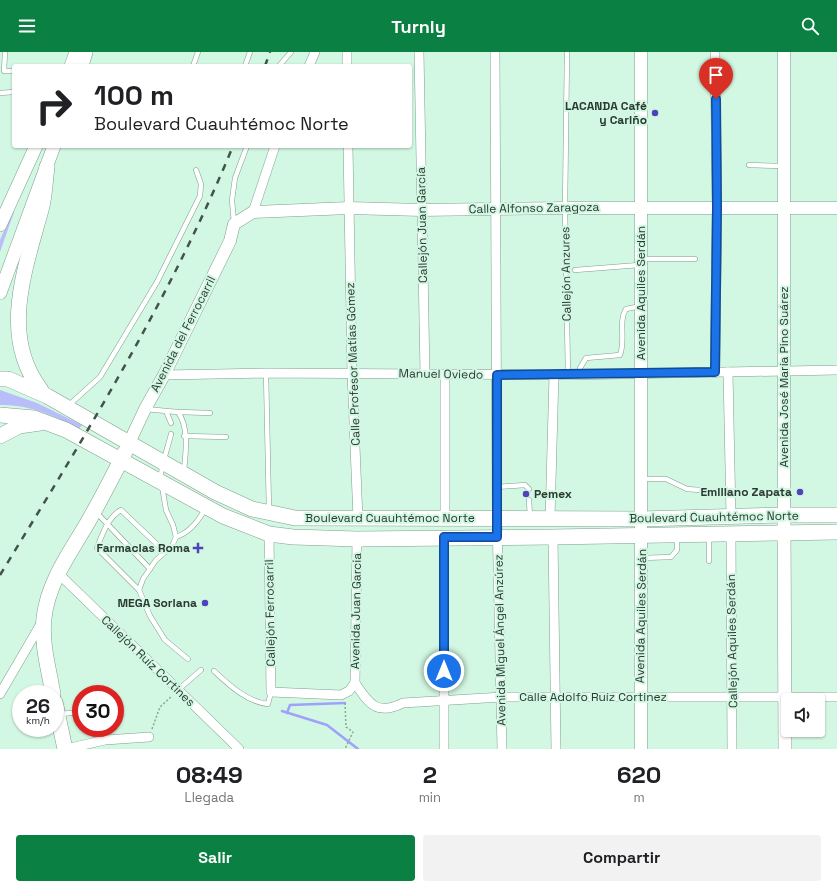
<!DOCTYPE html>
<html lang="es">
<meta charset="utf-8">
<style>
:root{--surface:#fff;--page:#f2f2f2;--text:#202124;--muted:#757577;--accent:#0b8043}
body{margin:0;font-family:"Space Grotesk",sans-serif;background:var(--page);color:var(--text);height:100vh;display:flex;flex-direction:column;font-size:15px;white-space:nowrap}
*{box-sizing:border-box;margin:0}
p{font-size:13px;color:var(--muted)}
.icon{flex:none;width:22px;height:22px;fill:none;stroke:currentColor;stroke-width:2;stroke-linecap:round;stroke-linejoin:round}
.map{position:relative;height:697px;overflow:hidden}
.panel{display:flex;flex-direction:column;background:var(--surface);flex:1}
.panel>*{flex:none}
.guide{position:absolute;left:12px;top:12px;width:400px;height:84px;border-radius:4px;box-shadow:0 1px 3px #0004;background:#fff;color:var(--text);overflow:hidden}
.controls{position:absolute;left:781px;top:641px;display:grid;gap:8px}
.controls a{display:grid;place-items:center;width:44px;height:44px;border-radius:4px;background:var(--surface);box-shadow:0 1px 3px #0004;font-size:20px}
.speed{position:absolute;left:12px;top:633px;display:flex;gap:8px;font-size:20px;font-weight:700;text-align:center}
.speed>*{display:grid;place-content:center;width:52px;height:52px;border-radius:50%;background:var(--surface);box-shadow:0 1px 3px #0004;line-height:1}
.speed small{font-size:10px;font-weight:400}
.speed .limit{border:6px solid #d22;background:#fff;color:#111}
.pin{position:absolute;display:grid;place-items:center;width:34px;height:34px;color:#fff;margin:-41px -17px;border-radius:50% 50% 50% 0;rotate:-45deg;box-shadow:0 0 4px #0007}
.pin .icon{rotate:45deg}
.me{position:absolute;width:44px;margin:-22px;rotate:0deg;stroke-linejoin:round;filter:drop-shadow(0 0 3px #0008)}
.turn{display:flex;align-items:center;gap:14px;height:84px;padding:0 16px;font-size:18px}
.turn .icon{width:52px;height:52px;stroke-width:2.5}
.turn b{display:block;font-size:28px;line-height:34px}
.eta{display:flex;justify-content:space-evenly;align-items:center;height:68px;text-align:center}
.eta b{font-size:24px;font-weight:700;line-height:28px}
.cta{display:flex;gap:8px;margin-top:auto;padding:8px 16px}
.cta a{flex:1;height:46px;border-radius:4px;background:var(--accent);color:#fff;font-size:16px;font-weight:700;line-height:46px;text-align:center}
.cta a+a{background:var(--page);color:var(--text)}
header{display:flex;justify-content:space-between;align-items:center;height:52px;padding:0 16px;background:var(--accent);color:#fff;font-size:18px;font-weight:700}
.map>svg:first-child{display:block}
</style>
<header><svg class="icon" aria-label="menu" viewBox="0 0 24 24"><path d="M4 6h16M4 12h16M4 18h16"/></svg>Turnly<svg class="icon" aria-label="search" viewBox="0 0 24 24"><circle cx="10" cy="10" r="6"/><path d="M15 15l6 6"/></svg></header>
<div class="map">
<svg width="837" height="697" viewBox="0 0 837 697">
<rect width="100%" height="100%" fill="#d2f7e2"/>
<g fill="#b9befa">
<path d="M12,160H14L0,200V188Z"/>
<path d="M0,338L37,351L82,373L79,377C52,363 32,353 0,353Z"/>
</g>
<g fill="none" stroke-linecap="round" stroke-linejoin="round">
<g stroke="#9ea2fc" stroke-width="2.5">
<path d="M282,659L327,673L358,697"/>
<path d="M287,661L290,653L345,651"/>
</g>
<g stroke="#7ea08d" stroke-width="5.5">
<g id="service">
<path d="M5,0L4,19H14"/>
<path d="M567,0L565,156L568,323"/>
<path d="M193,14L198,0"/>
<path d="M245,14L250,0"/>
<path d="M279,14L291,0"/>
<path d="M0,41L14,40"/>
<path d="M749,113L783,114"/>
<path d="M234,171L232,148L235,126L247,94"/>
<path d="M643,207H695"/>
<path d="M575,218L639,213"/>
<path d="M266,321L269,458"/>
<path d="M581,323L580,316L586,306L620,303C626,288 618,269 626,257L641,254"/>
<path d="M68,354L100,325L157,230L200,144L201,132L196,118"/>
<path d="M146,357L166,359L171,371"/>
<path d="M166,359L178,360C189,375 186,400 184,418"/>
<path d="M178,360L210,361"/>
<path d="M184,384L226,385"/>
<path d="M161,427C159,420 169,392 171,382"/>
<path d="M641,427H666L687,437L700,438"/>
<path d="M162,434L166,458L173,473L176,485L172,494L156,508L143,527L139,538L150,564L165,588L188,607"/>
<path d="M497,435L525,433L529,437"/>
<path d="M529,448L530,465"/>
<path d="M96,460L150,517"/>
<path d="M176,485C189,481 199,468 205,457"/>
<path d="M709,485V509"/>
<path d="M642,506L671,505L677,498V484"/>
<path d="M139,538L97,496C102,483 108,465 121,458L165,500"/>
<path d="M214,619C229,633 247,650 268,652L271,640"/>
<path d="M178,638L201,618"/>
<path d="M60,662L81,660"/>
</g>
</g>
<g stroke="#7ea08d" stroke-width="10">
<g id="minor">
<path d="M347,0V14"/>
<path d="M419,0L425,322"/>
<path d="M495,0L497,466L502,697"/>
<path d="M309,14L315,0"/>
<path d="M348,94L352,321L358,467"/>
<path d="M253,160L275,94"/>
<path d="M728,320L731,464"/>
<path d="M715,321L717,155L715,0"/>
<path d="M164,323L266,321L568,323L837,318"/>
<path d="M445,466V323"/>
<path d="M550,466L554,323"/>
<path d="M731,481L732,697"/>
<path d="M269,482L271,640L341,643L349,639L355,631C369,652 377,664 403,651L502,645H837"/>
<path d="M444,485V697"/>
<path d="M553,485L556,697"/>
<path d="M58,521L239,697"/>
<path d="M355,631L357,487"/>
<path d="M0,642L42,570"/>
<path d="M66,697L105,688L149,685"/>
</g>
</g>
<g stroke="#7ea08d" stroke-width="13">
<g id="tertiary">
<path d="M784,0V463"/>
<path d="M129,391L145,357L164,323L230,189L234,172L253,160L349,156L421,158L565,156H837"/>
<path d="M641,697C641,465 641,232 641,0"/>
</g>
</g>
<g stroke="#7ea08d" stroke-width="14">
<g id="secondary">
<path d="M71,14L76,0"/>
<path d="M82,14L86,0"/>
<path d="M0,173L36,94"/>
<path d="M0,241L54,94"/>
<path d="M784,463L785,697"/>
</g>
</g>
<g stroke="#7ea08d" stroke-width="16">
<g id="primary">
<path d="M0,327H8L47,344L215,440L252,457L295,466L641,467L784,463H837"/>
<path d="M41,338C0,285 24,220 41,158C45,144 45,129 47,115"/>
<path d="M0,363L34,366L66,378L223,464L269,482L293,485L357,487L553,485L837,480"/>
<path d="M0,384L19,374L40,371"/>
<path d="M53,642C49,618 41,591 44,566C48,530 70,501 88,470C101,447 113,424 125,400"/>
<path d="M55,650L65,697"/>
</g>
</g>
<g stroke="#8aa696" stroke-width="1.5" stroke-dasharray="2 2" stroke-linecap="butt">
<path d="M345,651L346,675L353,680L345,697"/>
<path d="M152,677L160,655L172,644"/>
</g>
<use href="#service" stroke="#fff" stroke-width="4.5"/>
<use href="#minor" stroke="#fff" stroke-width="9"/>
<use href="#tertiary" stroke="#fff" stroke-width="12"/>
<use href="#secondary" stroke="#fff" stroke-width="13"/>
<use href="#primary" stroke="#fff" stroke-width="15"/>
<g stroke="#42544a" stroke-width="2.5" stroke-dasharray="7 7" stroke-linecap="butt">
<path d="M265,14L270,0"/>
<path d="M0,523C85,384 171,245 233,94"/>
</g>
</g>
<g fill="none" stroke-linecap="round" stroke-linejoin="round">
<g stroke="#114b97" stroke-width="10">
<path id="route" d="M444,619V485H497V323L715,320L717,155L716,47"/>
</g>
<use href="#route" stroke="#1a73e8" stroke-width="7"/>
</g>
<g fill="#4e43ba" stroke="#d2f7e2" stroke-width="1.5">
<circle cx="655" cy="61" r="4"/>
<circle cx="800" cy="440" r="4"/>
<circle cx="526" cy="442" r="4"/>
<path d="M196 490h4v4h4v4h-4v4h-4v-4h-4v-4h4z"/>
<circle cx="205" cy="551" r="4"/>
</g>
<g text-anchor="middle" stroke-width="4" stroke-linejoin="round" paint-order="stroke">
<g font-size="12" font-weight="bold" fill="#2b3a32" stroke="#d2f7e2" text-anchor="end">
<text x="647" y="58">LACANDA Café<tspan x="647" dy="14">y Cariño</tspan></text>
<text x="792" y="444">Emiliano Zapata</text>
<text x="534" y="446" text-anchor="start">Pemex</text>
<text x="190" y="500">Farmacias Roma</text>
<text x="197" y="555">MEGA Soriana</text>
</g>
<g font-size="12" fill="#2b3a32" stroke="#d2f7e2">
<text transform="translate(534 156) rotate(-1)" y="4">Calle Alfonso Zaragoza</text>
<text transform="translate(422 173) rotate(-91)" y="4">Callejón Juan García</text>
<text transform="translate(566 222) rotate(-91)" y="4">Callejón Anzures</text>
<text transform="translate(641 241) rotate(-90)" y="4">Avenida Aquiles Serdán</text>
<text transform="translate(183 282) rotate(-63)" y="4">Avenida del Ferrocarril</text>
<text transform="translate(353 312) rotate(-92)" y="4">Calle Profesor Matías Gómez</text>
<text transform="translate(441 322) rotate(1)" y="4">Manuel Oviedo</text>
<text transform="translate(784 325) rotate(-90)" y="4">Avenida José María Pino Suárez</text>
<text transform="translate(714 465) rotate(-1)" y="4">Boulevard Cuauhtémoc Norte</text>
<text x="390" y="470">Boulevard Cuauhtémoc Norte</text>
<text transform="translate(356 559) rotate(-89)" y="4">Avenida Juan Garcia</text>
<text transform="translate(270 561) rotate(-91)" y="4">Callejón Ferrocarril</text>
<text transform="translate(641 564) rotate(-89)" y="4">Avenida Aquiles Serdán</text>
<text transform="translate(500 588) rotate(-91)" y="4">Avenida Miguel Ángel Anzúrez</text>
<text transform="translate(732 589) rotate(-91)" y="4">Callejón Aquiles Serdán</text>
<text transform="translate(148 609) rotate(44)" y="4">Callejón Ruíz Cortines</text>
<text x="593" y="649">Calle Adolfo Ruíz Cortinez</text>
</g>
</g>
</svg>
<div class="controls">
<a><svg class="icon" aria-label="sound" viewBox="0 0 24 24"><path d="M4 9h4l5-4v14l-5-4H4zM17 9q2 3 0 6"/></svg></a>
</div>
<div class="speed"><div>26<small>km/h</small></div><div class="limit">30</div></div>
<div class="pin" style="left:716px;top:47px;background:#d93025"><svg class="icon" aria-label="arrive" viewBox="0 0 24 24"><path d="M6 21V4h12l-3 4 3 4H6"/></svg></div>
<svg class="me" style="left:444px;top:619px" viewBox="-20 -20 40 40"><circle r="17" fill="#1a73e8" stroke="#fff" stroke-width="3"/><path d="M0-11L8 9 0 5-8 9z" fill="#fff"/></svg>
<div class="guide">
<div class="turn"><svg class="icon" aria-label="right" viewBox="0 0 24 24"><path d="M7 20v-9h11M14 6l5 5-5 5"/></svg><div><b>100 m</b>Boulevard Cuauhtémoc Norte</div></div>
</div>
</div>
<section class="panel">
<div class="eta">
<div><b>08:49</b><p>Llegada</p></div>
<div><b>2</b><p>min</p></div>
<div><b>620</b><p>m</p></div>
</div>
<div class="cta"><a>Salir</a><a>Compartir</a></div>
</section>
